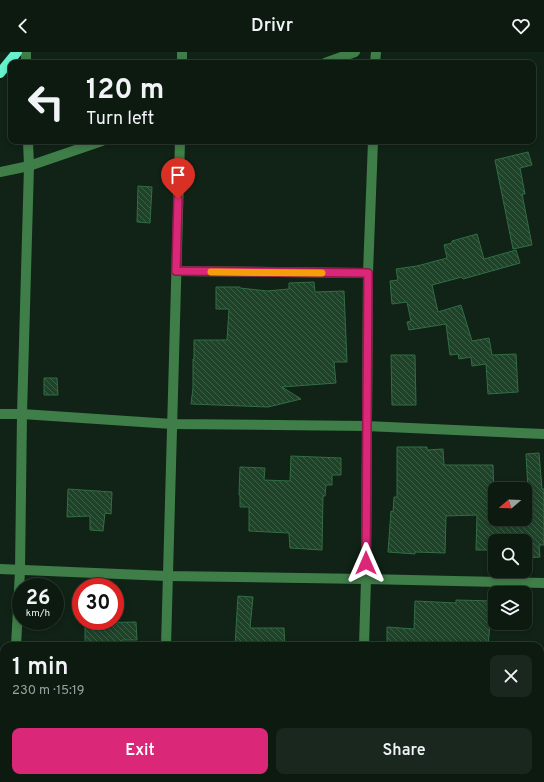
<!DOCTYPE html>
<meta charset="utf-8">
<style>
:root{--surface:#0c1a10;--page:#1a271e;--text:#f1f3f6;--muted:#9aa19f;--line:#2c3830;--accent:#db2777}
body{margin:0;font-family:Overpass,sans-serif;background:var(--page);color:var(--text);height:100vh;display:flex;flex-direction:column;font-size:15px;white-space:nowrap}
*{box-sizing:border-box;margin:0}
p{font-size:13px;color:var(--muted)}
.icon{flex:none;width:22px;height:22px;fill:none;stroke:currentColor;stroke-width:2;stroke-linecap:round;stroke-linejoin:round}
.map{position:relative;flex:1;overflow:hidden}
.details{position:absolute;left:0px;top:590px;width:544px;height:140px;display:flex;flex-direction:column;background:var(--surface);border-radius:12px 12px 0 0;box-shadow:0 2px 6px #0003,0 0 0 1px var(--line)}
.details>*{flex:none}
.guide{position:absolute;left:8px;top:8px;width:528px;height:84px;border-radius:8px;box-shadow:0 2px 6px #0003,0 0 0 1px var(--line);background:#0c1a10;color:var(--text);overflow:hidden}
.needle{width:26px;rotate:251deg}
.fabs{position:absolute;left:488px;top:430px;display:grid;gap:8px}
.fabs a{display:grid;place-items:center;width:44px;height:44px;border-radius:8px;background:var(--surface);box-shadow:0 2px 6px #0003,0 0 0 1px var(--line);font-size:20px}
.speed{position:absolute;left:12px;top:526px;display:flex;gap:8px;font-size:20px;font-weight:700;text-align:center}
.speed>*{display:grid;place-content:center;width:52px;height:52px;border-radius:50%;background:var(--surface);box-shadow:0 2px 6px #0003,0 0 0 1px var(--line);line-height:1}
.speed small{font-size:10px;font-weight:400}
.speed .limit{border:6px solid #d22;background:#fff;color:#111}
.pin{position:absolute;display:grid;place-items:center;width:34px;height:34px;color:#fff;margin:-41px -17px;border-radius:50% 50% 50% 0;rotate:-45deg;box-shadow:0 0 4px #0007}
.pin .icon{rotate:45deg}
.me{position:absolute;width:44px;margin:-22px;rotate:0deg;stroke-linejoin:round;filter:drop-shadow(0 0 3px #0008)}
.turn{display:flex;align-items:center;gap:14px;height:84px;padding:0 12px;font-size:18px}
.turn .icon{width:52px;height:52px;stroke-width:2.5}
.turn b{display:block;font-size:28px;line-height:34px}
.round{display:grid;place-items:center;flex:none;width:42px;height:42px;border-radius:8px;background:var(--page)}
.overview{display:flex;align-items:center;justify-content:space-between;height:68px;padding:0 12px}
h1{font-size:24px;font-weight:600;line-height:30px}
.primary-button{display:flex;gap:8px;margin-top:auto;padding:8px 12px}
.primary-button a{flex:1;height:46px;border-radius:8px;background:var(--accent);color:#fff;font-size:16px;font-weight:600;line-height:46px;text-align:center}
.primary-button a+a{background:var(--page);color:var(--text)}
header{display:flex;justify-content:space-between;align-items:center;height:52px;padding:0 12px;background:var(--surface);font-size:18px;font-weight:600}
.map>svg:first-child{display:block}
</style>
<header><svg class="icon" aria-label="back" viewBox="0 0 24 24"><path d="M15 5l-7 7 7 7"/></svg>Drivr<svg class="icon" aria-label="heart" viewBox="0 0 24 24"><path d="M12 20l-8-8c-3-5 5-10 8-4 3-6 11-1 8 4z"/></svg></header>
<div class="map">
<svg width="544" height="730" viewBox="0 0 544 730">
<defs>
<pattern id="building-back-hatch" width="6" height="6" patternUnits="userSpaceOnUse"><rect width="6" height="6" fill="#1e4329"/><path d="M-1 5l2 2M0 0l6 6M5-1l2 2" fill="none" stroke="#3e5f48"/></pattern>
</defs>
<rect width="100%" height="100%" fill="#102316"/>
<g fill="url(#building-back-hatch)" stroke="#326d44">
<path d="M528,100L532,113L520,116L525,142H522L532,193L513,197L495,108Z"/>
<path d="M138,134L152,135L150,171L137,170Z"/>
<path d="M477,182L484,207L516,198L520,211L463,227L462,225L432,233L438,260L461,253L472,289L489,286L492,303L516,302L518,340L488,342L486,312L472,314L471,305L459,307L458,302L450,303L446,272L409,278L407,270L411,269L407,250L392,252L390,229L398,228L396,217L417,214L447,206L444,193L452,191V189Z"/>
<path d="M314,230L315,240L344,239L347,310H334L336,331L282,335L301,347L268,355L191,352L193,336V307H194V288H227L229,257H216V235H240V236L267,239L289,237V231Z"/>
<path d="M391,303H415L416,353H392Z"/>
<path d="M44,326H57L58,343H44Z"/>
<path d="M397,395H427V398L443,397L444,413H493L495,471L525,469V438H528L526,402L539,401L542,437H544V493H539L540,505L525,506V489H495V498H476L477,463L446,464L445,501L415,500V502L388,500L391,459L393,460L394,445H397Z"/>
<path d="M291,404L341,406V423H332V433H326L325,444H323L322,498L290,496L289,481L249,479V455H240V443H239L240,415L265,416L264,428L290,429Z"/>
<path d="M68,437L112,440L111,462L105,461L103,479L90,478V464L67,465Z"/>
<path d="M238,544L253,545L250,576H284L285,594H235Z"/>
<path d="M456,548L495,549V562H491L488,594H387V575L414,577L415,549L456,551Z"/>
<path d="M136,570L137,588H122V594H85V571Z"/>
</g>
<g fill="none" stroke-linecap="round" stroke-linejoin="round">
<g stroke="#3f7e48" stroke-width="10">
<path d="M26,0V11"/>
<path d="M182,11V0"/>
<path d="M325,11L355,0"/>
<path d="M375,11L376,0"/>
<path d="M0,120L29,114L102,89"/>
<path d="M176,219L368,221"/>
<path d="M0,362H22L172,372L366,374L544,382"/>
<path d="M0,517L167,524L366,527L544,531"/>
<path d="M16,594L20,519L22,362L29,114L28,89"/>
<path d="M166,594L180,89"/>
<path d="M364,594L366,527L368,221L373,89"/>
<path d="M0,660L4,661"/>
<path d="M540,680L544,681"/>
<path d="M365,726V730"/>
<path d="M10,730V726"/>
<path d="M162,730V726"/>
</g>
<path stroke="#67f2cd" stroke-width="10" d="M0,21L17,0"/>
</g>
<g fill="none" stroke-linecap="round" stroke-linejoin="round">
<g stroke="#8e194d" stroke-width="10">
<path id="route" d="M178,147L176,219L368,221L366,511"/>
</g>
<use href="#route" stroke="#db2777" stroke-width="7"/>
<path stroke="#f59e0b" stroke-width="7" d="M211,220L322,221"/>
</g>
</svg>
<div class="fabs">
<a><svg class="needle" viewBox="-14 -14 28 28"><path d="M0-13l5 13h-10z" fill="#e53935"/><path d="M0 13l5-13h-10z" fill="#9aa19f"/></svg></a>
<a><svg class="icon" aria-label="search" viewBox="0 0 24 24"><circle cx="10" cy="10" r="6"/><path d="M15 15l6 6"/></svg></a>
<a><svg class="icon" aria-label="layers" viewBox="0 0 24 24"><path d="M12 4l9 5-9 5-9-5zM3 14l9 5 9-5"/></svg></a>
</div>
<div class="speed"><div>26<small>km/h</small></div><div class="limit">30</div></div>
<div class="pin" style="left:178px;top:147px;background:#d93025"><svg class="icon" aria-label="arrive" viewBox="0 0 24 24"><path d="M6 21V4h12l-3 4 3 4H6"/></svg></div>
<svg class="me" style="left:366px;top:511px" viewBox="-20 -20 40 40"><path d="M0-17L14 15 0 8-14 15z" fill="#db2777" stroke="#fff" stroke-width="4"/></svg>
<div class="guide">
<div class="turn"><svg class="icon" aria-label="left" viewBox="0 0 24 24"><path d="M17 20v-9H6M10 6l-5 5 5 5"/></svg><div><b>120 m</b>Turn left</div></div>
</div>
<section class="details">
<div class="overview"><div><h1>1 min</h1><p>230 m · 15:19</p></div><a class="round"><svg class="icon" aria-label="close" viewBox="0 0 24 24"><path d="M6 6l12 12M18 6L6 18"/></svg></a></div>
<div class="primary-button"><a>Exit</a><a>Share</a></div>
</section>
</div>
